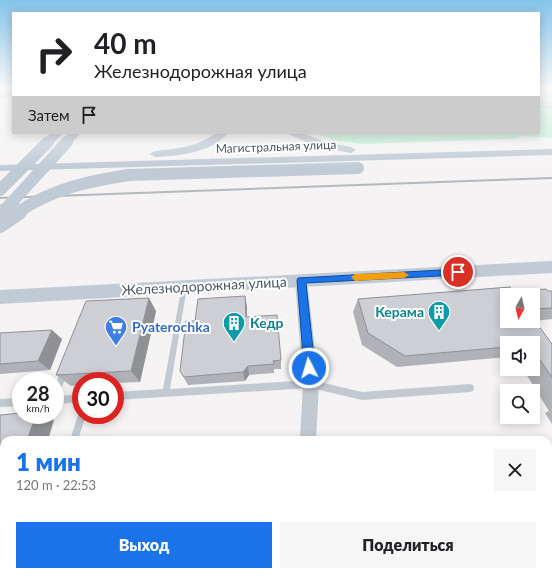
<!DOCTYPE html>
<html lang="ru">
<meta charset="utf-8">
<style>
:root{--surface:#fff;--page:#f6f6f6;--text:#202124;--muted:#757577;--accent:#1a73e8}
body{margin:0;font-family:Lato,sans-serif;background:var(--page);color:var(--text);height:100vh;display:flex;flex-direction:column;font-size:15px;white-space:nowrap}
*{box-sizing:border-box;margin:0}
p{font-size:13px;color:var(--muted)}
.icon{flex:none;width:22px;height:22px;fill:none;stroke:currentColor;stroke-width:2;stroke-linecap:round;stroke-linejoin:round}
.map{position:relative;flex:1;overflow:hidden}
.side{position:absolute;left:0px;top:436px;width:552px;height:140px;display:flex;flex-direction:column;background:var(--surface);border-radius:12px 12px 0 0;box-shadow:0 2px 10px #0003}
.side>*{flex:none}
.guide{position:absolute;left:12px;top:12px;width:528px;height:122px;border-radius:0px;box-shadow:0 2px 10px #0003;background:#fff;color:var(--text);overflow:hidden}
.needle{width:26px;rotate:188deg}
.fabs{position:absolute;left:500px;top:288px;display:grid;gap:8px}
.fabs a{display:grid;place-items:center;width:40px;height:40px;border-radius:0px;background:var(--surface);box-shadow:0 2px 10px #0003;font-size:20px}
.speed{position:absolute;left:12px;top:372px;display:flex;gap:8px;font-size:20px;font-weight:700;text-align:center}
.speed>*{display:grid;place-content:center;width:52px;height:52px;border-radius:50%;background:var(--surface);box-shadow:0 2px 10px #0003;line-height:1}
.speed small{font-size:10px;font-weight:400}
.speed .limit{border:6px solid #d22;background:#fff;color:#111}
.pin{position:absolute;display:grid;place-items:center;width:34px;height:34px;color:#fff;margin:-17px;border:2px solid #fff;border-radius:50%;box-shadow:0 1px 4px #0007}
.me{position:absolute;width:44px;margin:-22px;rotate:355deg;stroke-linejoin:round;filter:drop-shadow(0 0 3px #0008)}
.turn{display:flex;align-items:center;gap:14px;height:84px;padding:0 16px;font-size:18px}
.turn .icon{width:52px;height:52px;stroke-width:2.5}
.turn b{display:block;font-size:28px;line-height:34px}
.then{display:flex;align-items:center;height:38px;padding:0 16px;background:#0003;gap:8px;font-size:15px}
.round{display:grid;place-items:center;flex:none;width:42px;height:42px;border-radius:0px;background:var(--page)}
.summary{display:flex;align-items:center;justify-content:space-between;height:68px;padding:0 16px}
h1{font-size:24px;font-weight:800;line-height:30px;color:var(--accent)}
.action{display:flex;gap:8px;margin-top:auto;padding:8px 16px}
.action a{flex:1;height:46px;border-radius:0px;background:var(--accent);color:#fff;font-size:16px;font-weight:800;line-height:46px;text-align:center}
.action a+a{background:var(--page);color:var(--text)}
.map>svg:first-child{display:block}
</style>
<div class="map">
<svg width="552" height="576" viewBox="0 0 552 576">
<rect width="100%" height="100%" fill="#f5f3f3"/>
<path fill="#c3f1d5" d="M539,88H552V138L521,136L513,139L361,144L333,140L314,133H539Z"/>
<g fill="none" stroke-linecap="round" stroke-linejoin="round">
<g fill="#c1cad2" fill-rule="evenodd">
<path d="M539,91L552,93V95L539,93Z"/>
<path d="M539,101L552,103V107L550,109L539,107V105L549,107L551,105L539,103Z"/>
<path d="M182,285H186L187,287L170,389L311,380L362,392L470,384L473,385L474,388L473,391L470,392L362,400L311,388L115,400V392L163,389Z"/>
<path d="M64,369L67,370L68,372L58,396L81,394V402L55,404V385L61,370Z"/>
<path d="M21,398V406L0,407V399Z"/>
<path d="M81,411V415H86L78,440H70L78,415L79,412Z"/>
<path d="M29,572H39L38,576H28Z"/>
</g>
<g fill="#c1cad2" fill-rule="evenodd">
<path d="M301,276L305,277L307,280L319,384L316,440H300L303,384L295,280L297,277Z"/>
<path d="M307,572H327L328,576H306Z"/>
</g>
<g fill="#c1cbd6" fill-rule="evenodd">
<path d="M13,90V95L0,99V93Z"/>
<path d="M216,133H228C213,152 179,156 156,157L150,154C154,150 160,151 165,150C184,148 201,144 216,133Z"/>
<path d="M289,133H303L325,142L351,147L356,150L351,153L318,147L290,135Z"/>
<path d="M552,149V155L0,171V165Z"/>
<path d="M552,261V273L0,304V290Z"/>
</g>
<path stroke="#b5b8bd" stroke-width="2" d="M0,198L552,178"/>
<g stroke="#c1cbd6" stroke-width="9">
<path d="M47,143L57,133"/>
<path d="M66,143L75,133"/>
</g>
<g stroke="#c1cbd6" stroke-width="12">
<path d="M0,190L48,142"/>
<path d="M2,213L67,142"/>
<path d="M17,213C51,189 89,181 129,175L358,168"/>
</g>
<g stroke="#c1cbd6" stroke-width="16">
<path d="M0,215L3,212"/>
<path d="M0,225L19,212"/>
</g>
</g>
<g fill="#b0b2b7" fill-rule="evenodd">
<path d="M552,291V319L535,321L552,344V424L545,413L549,411L523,369H533V343H507V357L397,367L362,345L353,312L358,299L514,292ZM533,295V321H507Z"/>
<path d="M245,296L247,307V317L281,360V369H274V373L249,375L245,381L188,385L180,371L195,321Z"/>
<path d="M156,311L140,382L115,383V381H81V385L71,386L56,375Z"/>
<path d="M0,333L62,339L50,370L0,374Z"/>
</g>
<g fill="#909195">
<path d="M245,296L247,307V327L246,317Z"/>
<path d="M149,298L156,311L140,382L131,371Z"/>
<path d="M52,330L62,339L50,370L38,361Z"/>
<path d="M248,366L249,375L245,381L243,372Z"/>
<path d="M36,415H45L54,420L48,440H27Z"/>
<path d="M4,500V567L1,576H0V510Z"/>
</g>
<g fill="#cdcfd5" stroke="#909195">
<path d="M510,287L514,292L546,289L548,291H552V308L533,309V295H507V321H533V318L552,344V377L533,350V343H507V347L405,356L368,333L358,299Z"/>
<path d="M245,296L246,317L277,315L281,360L273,361L274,364L248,366L243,372L184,377L180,371L186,321H195L198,299Z"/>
<path d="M149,298L131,371L56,375L86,301Z"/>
<path d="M52,330L38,361L0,364V333Z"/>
<path d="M21,413V415H36L27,440H4V500L0,510V415Z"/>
<path d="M40,572H283V576H38Z"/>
</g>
<linearGradient id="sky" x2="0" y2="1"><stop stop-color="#85c3ea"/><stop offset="0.52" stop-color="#fafafa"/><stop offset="1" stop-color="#fafafa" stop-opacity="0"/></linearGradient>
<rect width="552" height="169" fill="url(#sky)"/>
<path fill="#1a73e8" stroke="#114b97" d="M458,269L462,272L458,275L306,283L315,368L313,372L309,373L305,372L304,368L297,280L298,278Z"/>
<path fill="#f59e0b" d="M404,272L409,275L404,278L355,281L351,277L355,274Z"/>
<defs>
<g id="building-pin" transform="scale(1.15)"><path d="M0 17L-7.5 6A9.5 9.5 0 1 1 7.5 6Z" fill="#0f9aa8" stroke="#fff"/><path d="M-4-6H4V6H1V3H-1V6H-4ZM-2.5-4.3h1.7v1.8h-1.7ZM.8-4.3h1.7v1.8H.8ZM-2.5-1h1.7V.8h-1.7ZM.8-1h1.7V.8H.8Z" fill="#fff"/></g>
<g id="supermarket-pin" transform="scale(1.15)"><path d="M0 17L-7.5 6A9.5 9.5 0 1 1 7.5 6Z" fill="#3f7fe0" stroke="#fff"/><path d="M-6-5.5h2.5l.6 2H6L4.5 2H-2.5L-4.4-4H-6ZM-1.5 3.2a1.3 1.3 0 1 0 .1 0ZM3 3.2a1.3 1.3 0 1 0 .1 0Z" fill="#fff"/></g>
</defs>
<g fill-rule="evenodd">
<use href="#building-pin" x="439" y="312"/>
<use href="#building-pin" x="234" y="323"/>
<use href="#supermarket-pin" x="116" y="327"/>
</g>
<g text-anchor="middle" stroke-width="4" stroke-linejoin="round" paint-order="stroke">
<g font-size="12" fill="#4a5661" stroke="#fff">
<text transform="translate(276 147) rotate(-2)" y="4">Магистральная улица</text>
</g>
<g font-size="14" fill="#4a5661" stroke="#fff">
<text transform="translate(204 286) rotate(-3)" y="5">Железнодорожная улица</text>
</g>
<g font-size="14" font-weight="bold" fill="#0d838f" stroke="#fff" text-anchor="end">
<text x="424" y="317">Керама</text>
<text x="250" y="328" text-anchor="start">Кедр</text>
</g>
<g font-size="14" font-weight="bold" fill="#366cbe" stroke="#fff" text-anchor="start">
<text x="132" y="332">Pyaterochka</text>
</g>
</g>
</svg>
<div class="fabs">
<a><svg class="needle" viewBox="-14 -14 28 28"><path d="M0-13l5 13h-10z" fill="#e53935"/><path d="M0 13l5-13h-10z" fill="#757577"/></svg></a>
<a><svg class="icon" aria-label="sound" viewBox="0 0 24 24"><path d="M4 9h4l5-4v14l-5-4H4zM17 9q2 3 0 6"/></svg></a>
<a><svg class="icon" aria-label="search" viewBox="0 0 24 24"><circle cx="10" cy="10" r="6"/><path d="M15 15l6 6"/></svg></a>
</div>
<div class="speed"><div>28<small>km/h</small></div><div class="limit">30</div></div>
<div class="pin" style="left:458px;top:272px;background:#d93025"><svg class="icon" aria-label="arrive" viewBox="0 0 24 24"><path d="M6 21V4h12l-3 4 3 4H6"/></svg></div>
<svg class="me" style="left:309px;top:368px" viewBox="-20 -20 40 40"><circle r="17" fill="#1a73e8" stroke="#fff" stroke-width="3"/><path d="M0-11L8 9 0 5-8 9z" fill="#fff"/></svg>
<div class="guide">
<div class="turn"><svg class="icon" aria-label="right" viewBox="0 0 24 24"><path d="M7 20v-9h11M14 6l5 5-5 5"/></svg><div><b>40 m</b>Железнодорожная улица</div></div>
<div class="then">Затем<svg class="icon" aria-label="arrive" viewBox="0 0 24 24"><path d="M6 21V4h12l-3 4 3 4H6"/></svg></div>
</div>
<section class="side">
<div class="summary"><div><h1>1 мин</h1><p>120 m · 22:53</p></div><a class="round"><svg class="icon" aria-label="close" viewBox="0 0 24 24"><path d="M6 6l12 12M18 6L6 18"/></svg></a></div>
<div class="action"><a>Выход</a><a>Поделиться</a></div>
</section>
</div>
